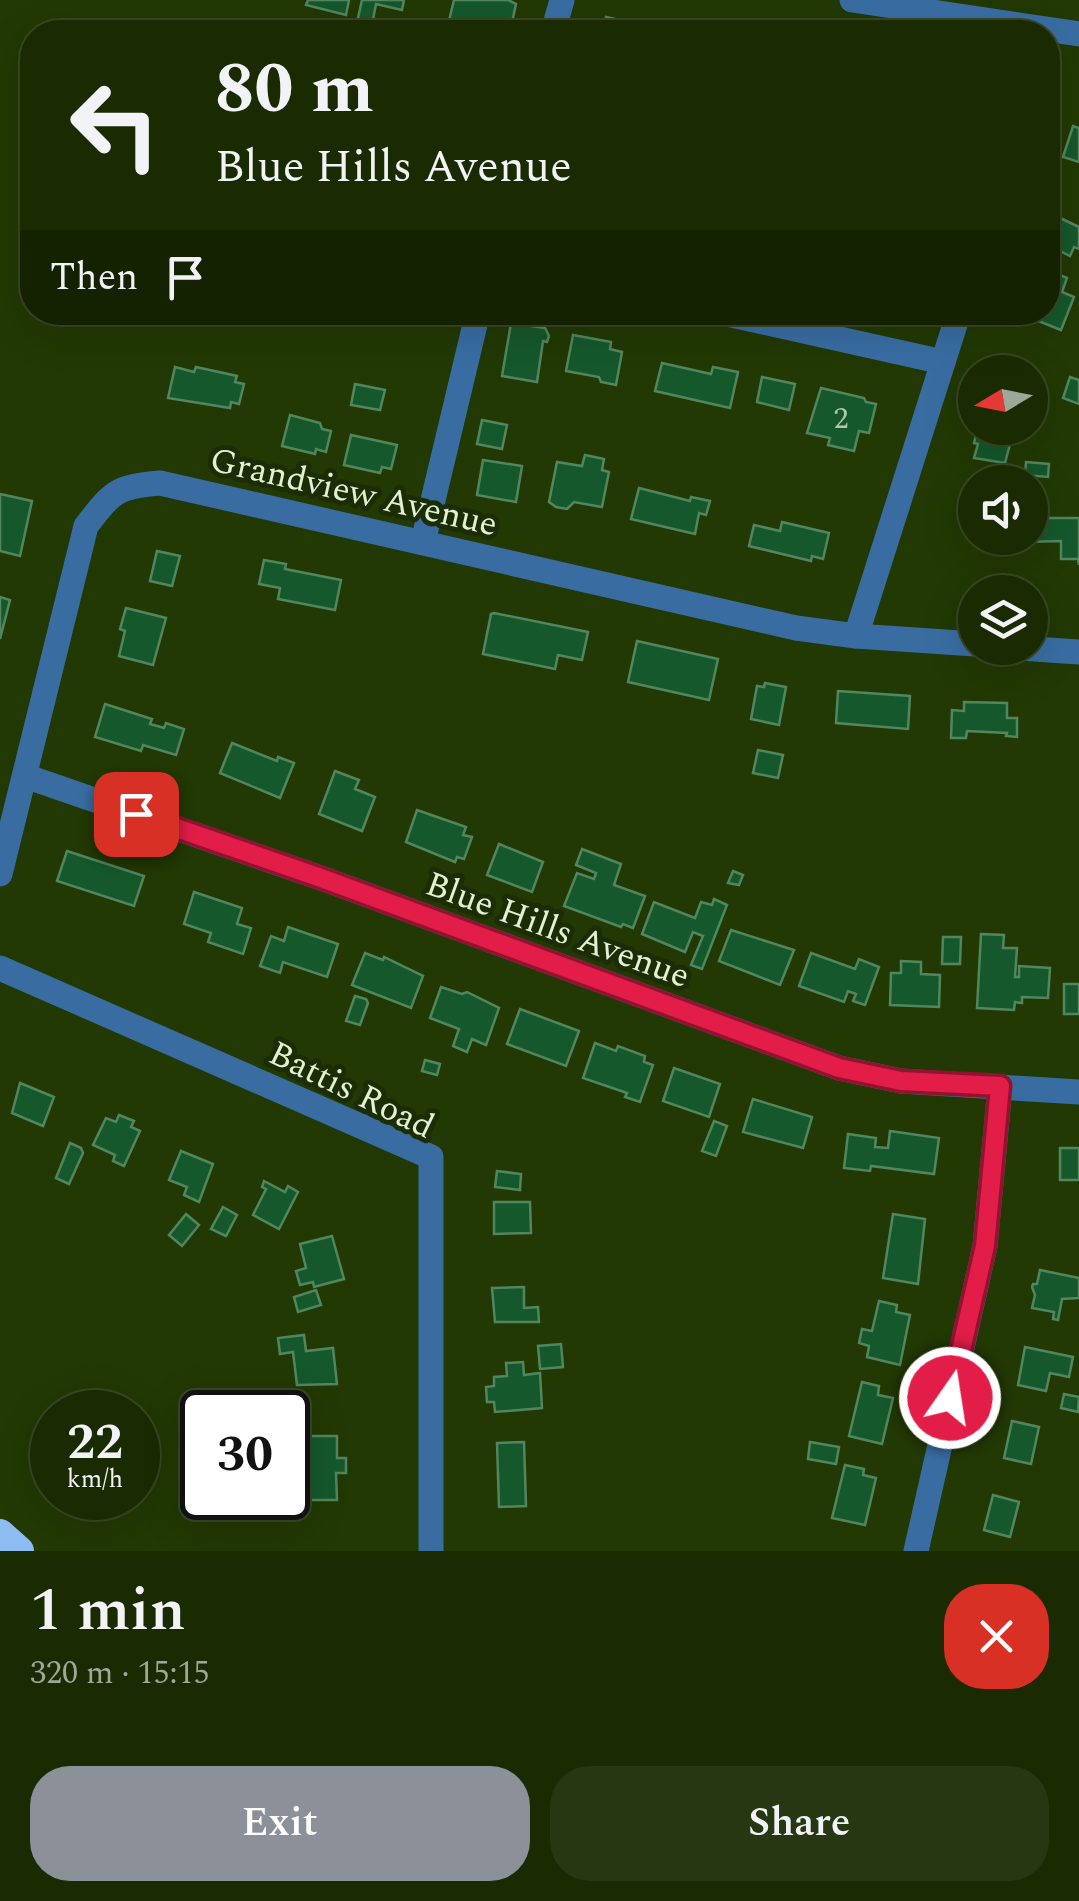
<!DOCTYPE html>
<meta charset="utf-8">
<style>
:root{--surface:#1a2b02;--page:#273711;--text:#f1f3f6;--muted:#9fa799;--line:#384724;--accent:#8c9099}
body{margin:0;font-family:Spectral,serif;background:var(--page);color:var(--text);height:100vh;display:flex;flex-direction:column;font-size:38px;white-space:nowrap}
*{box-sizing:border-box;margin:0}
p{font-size:32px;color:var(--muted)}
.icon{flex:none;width:55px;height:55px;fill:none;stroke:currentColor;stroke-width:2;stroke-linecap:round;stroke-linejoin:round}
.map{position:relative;height:1551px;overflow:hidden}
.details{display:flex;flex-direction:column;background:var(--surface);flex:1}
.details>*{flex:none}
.top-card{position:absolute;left:20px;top:20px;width:1040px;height:305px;border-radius:40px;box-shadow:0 10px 40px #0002,0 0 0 2px var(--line);background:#1a2b02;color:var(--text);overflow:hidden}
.needle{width:65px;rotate:260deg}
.tools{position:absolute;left:958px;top:355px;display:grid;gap:20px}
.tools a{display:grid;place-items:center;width:90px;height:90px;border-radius:50%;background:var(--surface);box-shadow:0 10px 40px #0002,0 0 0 2px var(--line);font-size:50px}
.speed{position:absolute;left:30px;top:1390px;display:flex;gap:20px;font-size:50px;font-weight:700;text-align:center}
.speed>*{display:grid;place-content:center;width:130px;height:130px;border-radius:50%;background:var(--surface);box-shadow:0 10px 40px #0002,0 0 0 2px var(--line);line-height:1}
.speed small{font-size:25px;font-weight:400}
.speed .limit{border:5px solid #111;border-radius:15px;background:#fff;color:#111}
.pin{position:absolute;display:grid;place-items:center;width:85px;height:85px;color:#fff;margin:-42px;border-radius:20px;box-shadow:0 5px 15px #0006}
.me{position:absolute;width:110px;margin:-55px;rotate:13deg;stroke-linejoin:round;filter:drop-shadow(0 0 8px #0008)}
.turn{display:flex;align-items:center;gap:35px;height:210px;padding:0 30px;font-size:45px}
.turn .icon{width:130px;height:130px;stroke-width:2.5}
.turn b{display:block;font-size:70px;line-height:85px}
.then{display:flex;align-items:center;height:95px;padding:0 30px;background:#0003;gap:20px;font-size:38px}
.round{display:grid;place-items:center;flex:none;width:105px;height:105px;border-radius:40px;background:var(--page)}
.overview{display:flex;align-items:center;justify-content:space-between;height:170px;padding:0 30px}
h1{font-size:60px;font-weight:600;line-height:75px}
.button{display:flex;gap:20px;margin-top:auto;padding:20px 30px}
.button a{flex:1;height:115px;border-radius:40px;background:var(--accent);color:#fff;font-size:40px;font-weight:600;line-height:115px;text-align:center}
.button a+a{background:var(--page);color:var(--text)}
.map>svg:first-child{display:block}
</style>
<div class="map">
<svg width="1079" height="1551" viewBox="0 0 1079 1551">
<rect width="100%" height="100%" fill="#223903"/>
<g fill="#15582c" stroke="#52865f" stroke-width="2.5">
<path d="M308,0H349L346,15L306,5Z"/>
<path d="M362,0H404L402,10L376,4L371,30L356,27Z"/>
<path d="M454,0H508L516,4L511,27L485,21L483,32L447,29Z"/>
<path d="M606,17L651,27L650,32H603Z"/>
<path d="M1073,126L1079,128V162L1063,157Z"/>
<path d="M1056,216L1079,227V249L1074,247L1070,256L1048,245V235Z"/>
<path d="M1048,270L1067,278L1062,292L1074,297L1061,330L1021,314L1048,312Z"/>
<path d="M511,323L545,328L549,336L547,342L543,341L537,382L502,376Z"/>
<path d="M573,335L611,342L610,349L622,352L616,385L601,382L599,377L566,371Z"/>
<path d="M662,363L711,374L713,367L738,372L730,408L655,391Z"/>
<path d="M175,367L194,372L196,367L237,376L235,382L244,384L239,404L231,402L230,408L168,398Z"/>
<path d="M762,377L795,384L789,410L757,402Z"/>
<path d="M1070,377L1079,380V404L1063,398Z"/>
<path d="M355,384L385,390L380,410L351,405Z"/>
<path d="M821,388L864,398L866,402L876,404L869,433L859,431L854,451L828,445L830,438L807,433Z"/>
<path d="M290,415L320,423L322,429L331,431L326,452L316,449L315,454L282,446Z"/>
<path d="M482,420L507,425L502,449L477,444Z"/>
<path d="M983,428L1014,429L1005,463L974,458L978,444L974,443L976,435L981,436Z"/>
<path d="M351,435L397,445L391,469L382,467L380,473L344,465Z"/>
<path d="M585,455L604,459L602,470L609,472L602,507L574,502L567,509L556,507L549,502L557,462L582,466Z"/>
<path d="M483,460L522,466L516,502L477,495Z"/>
<path d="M1026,462L1049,464L1048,477L1025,475Z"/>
<path d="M639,488L690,501L691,497L710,501L706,515L699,513L695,534L631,519Z"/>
<path d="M0,494L32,501L20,556L0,551Z"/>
<path d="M1030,518H1079V565L1078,559H1061V541L1024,542V538H1030Z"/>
<path d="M782,522L829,533L823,559L812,556L811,561L749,546L754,525L780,531Z"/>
<path d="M157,551L180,556L172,586L150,581Z"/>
<path d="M264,560L286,564L285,569L341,580L335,610L278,599L280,588L259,584Z"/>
<path d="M0,597L10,600L0,639Z"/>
<path d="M126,608L166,618L153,665L119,656L125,631L120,629Z"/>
<path d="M494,613L588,632L582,660L558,655L555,669L483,654L491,614Z"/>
<path d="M637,641L718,659L709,700L628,682Z"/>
<path d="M765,683L786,687L779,725L751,719L757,686L764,687Z"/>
<path d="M838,691L910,696L908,729L836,723Z"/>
<path d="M964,702L1007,703V718H1017V737L1006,736L1007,733L967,731L966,738H951L952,710L964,711Z"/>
<path d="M105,704L152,719L150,724L164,728L166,723L184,729L176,755L143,745L141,751L95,737Z"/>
<path d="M232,743L277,761L278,757L294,763L280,798L220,773Z"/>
<path d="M758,750L783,755L778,778L753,773Z"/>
<path d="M335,771L359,780L355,789L375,797L362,831L319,814Z"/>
<path d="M417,810L466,827L463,835L472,837L464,859L457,857L455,862L406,842Z"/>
<path d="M499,844L543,862L532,892L487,875Z"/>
<path d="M582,849L621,864L614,885L645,896L633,928L623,924L621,927L564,906L577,873L594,879L596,873L576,865Z"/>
<path d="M67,851L144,876L134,906L57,881Z"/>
<path d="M733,871L743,875L739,885L728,883Z"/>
<path d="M194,892L242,908L237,924L251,928L243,954L208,942L211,933L184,924Z"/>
<path d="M714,899L727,905L702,969L691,965L703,936L693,932L685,952L642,934L654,902L695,918L701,902L712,905Z"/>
<path d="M288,927L338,944L327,977L283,962L280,973L260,966L271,936L284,941Z"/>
<path d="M731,930L794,950L780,985L719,961Z"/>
<path d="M981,934L1004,935L1003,948H1017L1015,977H1019V966L1050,968L1048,998L1022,997V1003L1015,1002L1014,1010L977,1008Z"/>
<path d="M943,937H961L960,964H942Z"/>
<path d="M365,953L383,960L384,957L423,976L411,1008L352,985Z"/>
<path d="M811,953L855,969L859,959L879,967L865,1005L853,1001L856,994L848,991L844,1002L799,986Z"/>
<path d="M901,961L921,962V974L940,975L939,1007L890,1005L891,973H901Z"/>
<rect x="1064" y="984" width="15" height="30"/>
<path d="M441,987L462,994L467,992L499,1008L486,1045L472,1039L467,1052L453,1046L459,1029L430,1018Z"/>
<path d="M355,996L366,999L368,1003L360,1025L346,1021Z"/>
<path d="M520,1009L579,1031L566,1066L507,1044Z"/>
<path d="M595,1043L616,1051L618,1046L645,1056L644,1062L653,1065L640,1102L625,1097L627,1093L583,1078Z"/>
<path d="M425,1060L440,1064L437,1075L422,1071Z"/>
<path d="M674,1068L720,1084L709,1117L663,1101Z"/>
<path d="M20,1083L54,1097L43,1126L12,1113Z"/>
<path d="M753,1099L812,1117L803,1148L743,1132Z"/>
<path d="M119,1115L134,1121L131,1127L140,1131L124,1166L113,1161L115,1155L93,1145L106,1118L116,1122Z"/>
<path d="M714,1121L727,1126L716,1156L702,1151Z"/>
<path d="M890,1131L939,1138L934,1174L871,1166L870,1171L844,1168L848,1134L876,1138L875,1147L888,1148Z"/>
<path d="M70,1143L81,1148L83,1153L69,1184L56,1178Z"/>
<rect x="1060" y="1148" width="19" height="32"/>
<path d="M181,1151L213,1164L199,1202L184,1195L187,1187L169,1180Z"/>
<path d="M497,1171L521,1174L520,1190L495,1187Z"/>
<path d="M264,1181L285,1192L288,1186L298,1192L279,1229L253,1215L266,1189L262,1187Z"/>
<path d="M494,1202H530L531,1233L494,1234Z"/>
<path d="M223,1207L237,1215L226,1236L211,1229Z"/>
<path d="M186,1214L199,1225L182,1246L169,1235Z"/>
<path d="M893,1214L925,1219L918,1284L883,1278Z"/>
<path d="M332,1236L344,1279L314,1287L313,1282L300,1285L296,1271L306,1268L300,1244Z"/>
<path d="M1040,1270L1079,1278V1298L1062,1299L1058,1320L1053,1319L1054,1312L1032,1308L1035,1295L1032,1287L1033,1284H1037Z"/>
<path d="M524,1287V1308L538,1307L539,1322H495L492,1288Z"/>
<path d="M316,1290L321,1305L298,1312L294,1297Z"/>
<path d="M879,1301L897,1305L896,1312L910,1315L900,1365L867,1357L869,1346L859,1343L862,1329L872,1331Z"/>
<path d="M304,1335L306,1351L333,1348L337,1384L297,1385L293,1352L280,1354L278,1338Z"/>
<path d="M561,1344L563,1367L540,1369L538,1346Z"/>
<path d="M1025,1347L1073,1357L1069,1377L1050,1373L1046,1391L1018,1385Z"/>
<path d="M523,1362L524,1375L540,1373L542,1408L495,1412L494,1402H487L486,1387L494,1386V1377L507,1376L506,1363Z"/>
<path d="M862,1382L879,1386L878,1395L893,1398L882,1444L849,1436Z"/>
<path d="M1064,1394L1079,1397L1078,1412L1061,1408Z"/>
<path d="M1012,1421L1039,1427L1031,1464L1004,1458Z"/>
<path d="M307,1436H337V1458H346V1473H336L337,1500H303Z"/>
<path d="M524,1442L526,1506L499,1507L497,1443Z"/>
<path d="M810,1442L839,1447L836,1464L808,1459Z"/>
<path d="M845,1465L864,1469L863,1475L876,1478L865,1525L832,1518Z"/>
<path d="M993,1495L1019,1502L1010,1537L984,1530Z"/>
</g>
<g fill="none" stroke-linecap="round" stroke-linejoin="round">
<g stroke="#396da2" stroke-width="25">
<path d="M852,0L1079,34"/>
<path d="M553,32L562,0"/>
<path d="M718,312L943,362"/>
<path d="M423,542L478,312"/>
<path d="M856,636L959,312"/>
<path d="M1019,648L1079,652"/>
<path d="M25,776L321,878L839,1068L901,1081L1079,1092"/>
<path d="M0,874L86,526C113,491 116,487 160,483L796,628L856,636L975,644"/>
<path d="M0,968L431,1157V1551"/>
<path d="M916,1551L985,1246L1000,1087"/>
</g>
<path stroke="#8dbdf0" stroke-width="30" d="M0,1534L19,1551"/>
</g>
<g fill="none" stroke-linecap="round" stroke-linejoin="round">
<g stroke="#92132f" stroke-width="25">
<path id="route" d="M136,814L321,878L839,1068L901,1081L1000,1086L985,1246L950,1398"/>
</g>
<use href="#route" stroke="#e11d48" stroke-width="18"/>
</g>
<g text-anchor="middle" stroke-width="10" stroke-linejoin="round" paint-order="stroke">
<g font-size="30" fill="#aecbaa">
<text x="841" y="428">2</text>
</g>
<g font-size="35" fill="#e1f1d4" stroke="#1c2d06">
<text transform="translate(354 491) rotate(13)" y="12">Grandview Avenue</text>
<text transform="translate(558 929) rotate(20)" y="12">Blue Hills Avenue</text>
<text transform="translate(352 1089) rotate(26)" y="12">Battis Road</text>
</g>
</g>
</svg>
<div class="tools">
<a><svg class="needle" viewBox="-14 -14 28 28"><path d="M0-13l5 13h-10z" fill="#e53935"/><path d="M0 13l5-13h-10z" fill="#9fa799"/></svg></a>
<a><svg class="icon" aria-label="sound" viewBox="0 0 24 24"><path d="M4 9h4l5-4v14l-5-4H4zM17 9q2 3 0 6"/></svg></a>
<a><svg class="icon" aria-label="layers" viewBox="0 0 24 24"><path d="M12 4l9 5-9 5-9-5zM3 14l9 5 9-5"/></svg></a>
</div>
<div class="speed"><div>22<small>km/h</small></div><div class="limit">30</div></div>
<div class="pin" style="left:136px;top:814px;background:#d93025"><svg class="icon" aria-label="arrive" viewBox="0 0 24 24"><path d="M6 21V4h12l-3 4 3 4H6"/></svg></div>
<svg class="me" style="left:950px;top:1398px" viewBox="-20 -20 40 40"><circle r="17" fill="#e11d48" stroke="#fff" stroke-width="3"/><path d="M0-11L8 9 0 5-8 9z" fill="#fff"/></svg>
<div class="top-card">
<div class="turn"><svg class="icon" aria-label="left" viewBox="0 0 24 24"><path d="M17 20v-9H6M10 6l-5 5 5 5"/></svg><div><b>80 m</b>Blue Hills Avenue</div></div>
<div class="then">Then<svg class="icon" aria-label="arrive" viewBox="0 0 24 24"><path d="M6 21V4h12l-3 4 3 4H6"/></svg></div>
</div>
</div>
<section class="details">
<div class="overview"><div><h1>1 min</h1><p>320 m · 15:15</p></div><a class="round" style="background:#d93025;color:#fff"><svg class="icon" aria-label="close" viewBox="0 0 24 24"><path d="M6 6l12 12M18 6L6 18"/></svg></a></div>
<div class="button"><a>Exit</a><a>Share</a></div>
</section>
